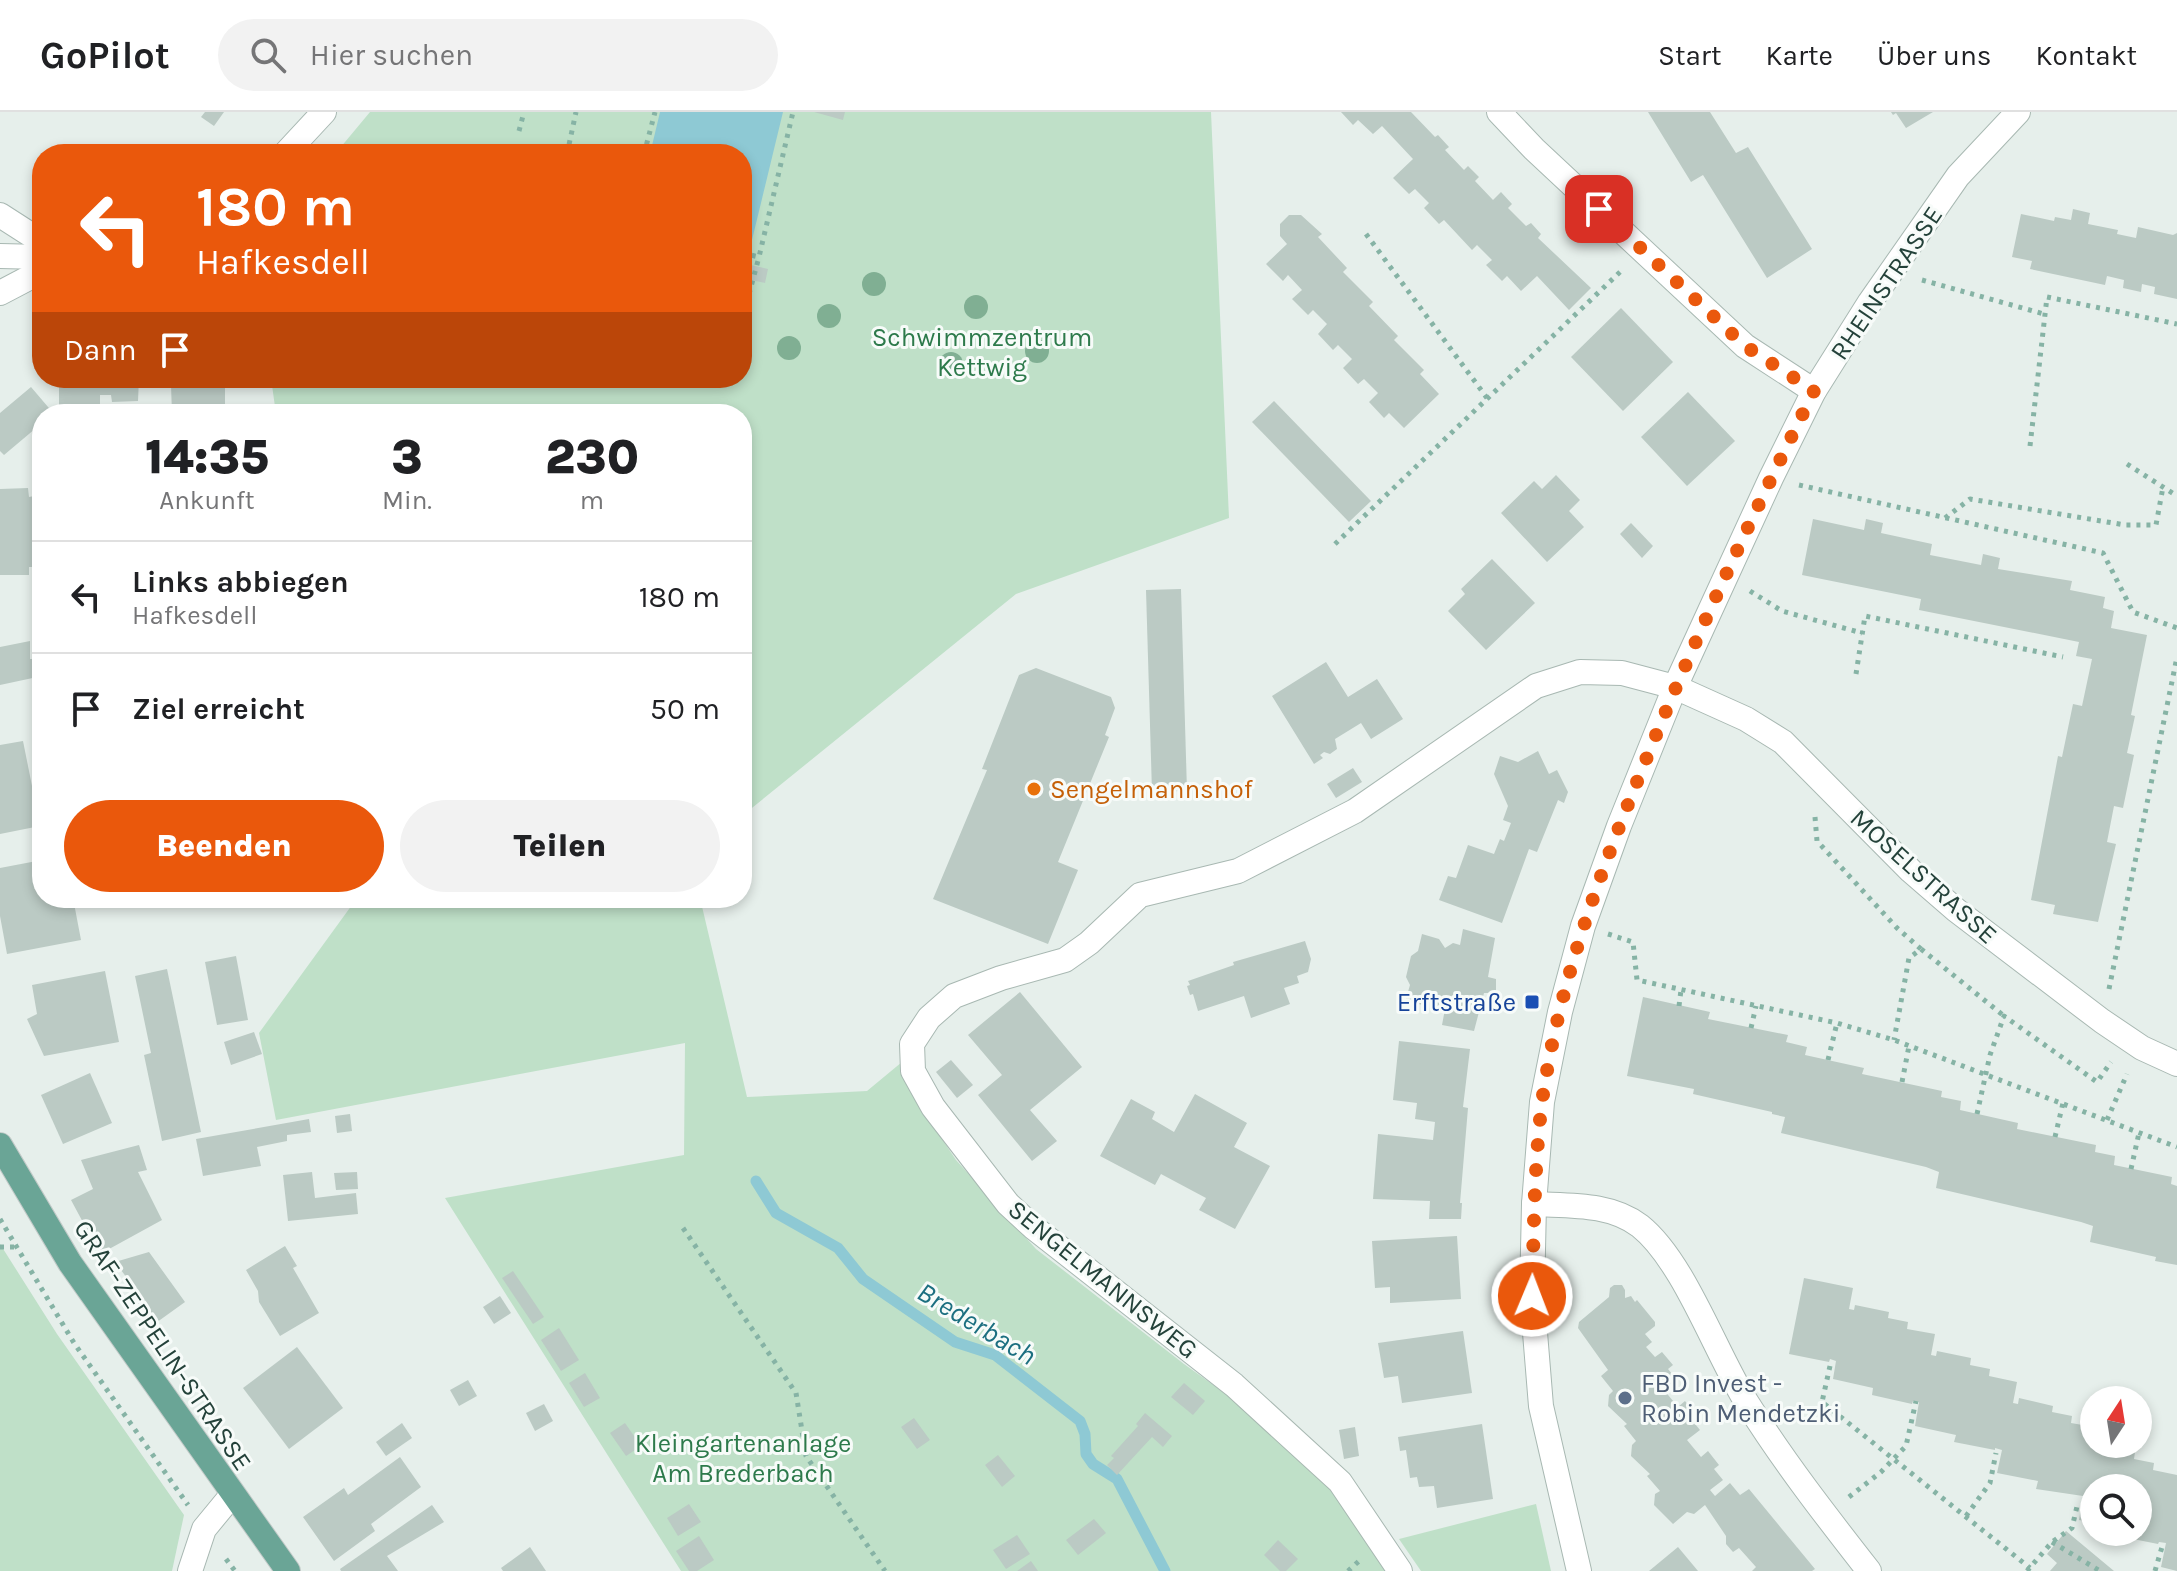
<!DOCTYPE html>
<html lang="de">
<meta charset="utf-8">
<style>
:root{--surface:#fff;--page:#f2f2f2;--text:#202124;--muted:#757577;--line:#e0e0e0;--accent:#ea580c}
body{margin:0;font-family:Karla,sans-serif;background:var(--page);color:var(--text);height:100vh;display:flex;flex-direction:column;font-size:30px;white-space:nowrap}
*{box-sizing:border-box;margin:0}
p{font-size:26px;color:var(--muted)}
.icon{flex:none;width:44px;height:44px;fill:none;stroke:currentColor;stroke-width:2;stroke-linecap:round;stroke-linejoin:round}
.map{position:relative;flex:1;overflow:hidden}
.panel{position:absolute;left:32px;top:292px;width:720px;height:504px;display:flex;flex-direction:column;background:var(--surface);border-radius:32px;box-shadow:0 4px 12px #0003}
.panel>*{flex:none}
.banner{position:absolute;left:32px;top:32px;width:720px;height:244px;border-radius:32px;box-shadow:0 4px 12px #0003;background:#ea580c;color:#fff;overflow:hidden}
.needle{width:52px;rotate:12deg}
.controls{position:absolute;left:2080px;top:1274px;display:grid;gap:16px}
.controls a{display:grid;place-items:center;width:72px;height:72px;border-radius:50%;background:var(--surface);box-shadow:0 4px 12px #0003;font-size:40px}
.pin{position:absolute;display:grid;place-items:center;width:68px;height:68px;color:#fff;margin:-34px;border-radius:16px;box-shadow:0 4px 12px #0006}
.me{position:absolute;width:88px;margin:-44px;rotate:1deg;stroke-linejoin:round;filter:drop-shadow(0 0 6px #0008)}
.turn{display:flex;align-items:center;gap:28px;height:168px;padding:0 32px;font-size:36px}
.turn .icon{width:104px;height:104px;stroke-width:2.5}
.turn b{display:block;font-size:56px;line-height:68px}
.then{display:flex;align-items:center;height:76px;padding:0 32px;background:#0003;gap:16px;font-size:30px}
.eta{display:flex;justify-content:space-evenly;align-items:center;height:136px;text-align:center}
.eta b{font-size:48px;font-weight:800;line-height:56px}
.button{display:flex;gap:16px;margin-top:auto;padding:16px 32px}
.button a{flex:1;height:92px;border-radius:48px;background:var(--accent);color:#fff;font-size:32px;font-weight:800;line-height:92px;text-align:center}
.button a+a{background:var(--page);color:var(--text)}
ul{padding:0;list-style:none}
li{display:flex;align-items:center;gap:24px;height:112px;padding:0 32px;border-top:2px solid var(--line)}
li div{flex:1}
li b{display:block;font-size:30px}
li em{font-style:normal}
header{display:flex;align-items:center;gap:48px;box-sizing:border-box;height:112px;padding:0 40px;background:var(--surface);border-bottom:2px solid var(--line)}
header strong{font-size:38px}
nav{display:flex;gap:44px;margin-inline-start:auto;font-size:28px}
.search{width:560px;height:72px;background:var(--page);display:flex;align-items:center;gap:20px;box-sizing:border-box;padding:0 28px;border-radius:44px;color:var(--muted);font-size:30px}
.map>svg:first-child{display:block}
</style>
<header>
<strong>GoPilot</strong>
<div class="search"><svg class="icon" aria-label="search" viewBox="0 0 24 24"><circle cx="10" cy="10" r="6"/><path d="M15 15l6 6"/></svg>Hier suchen</div>
<nav><a>Start</a><a>Karte</a><a>Über uns</a><a>Kontakt</a></nav>
</header>
<div class="map">
<svg width="2177" height="1459" viewBox="0 0 2177 1459">
<rect width="100%" height="100%" fill="#e6efeb"/>
<g fill="#bfe0c8">
<path d="M370,0H1211L1229,406L1016,482L742,704V302H276L271,266H742V42H335Z"/>
<path d="M357,786H700L747,985L867,979L902,950L912,982L956,1048L1036,1137L1184,1252L1258,1305L1331,1376L1388,1459H681L445,1086L684,1043L685,931L276,1008L259,921Z"/>
<path d="M0,1132L57,1222L184,1403L172,1459H0Z"/>
<path d="M1536,1392L1551,1459H1421L1399,1427Z"/>
</g>
<path fill="#8ec9d4" d="M660,0H783L751,132L742,130V42H650Z"/>
<g fill="none" stroke-linecap="round" stroke-linejoin="round">
<path stroke="#8ec9d4" stroke-width="11" d="M756,1069L776,1101L838,1136L863,1167L955,1230L995,1243L1080,1309L1085,1322L1086,1342L1093,1352L1117,1367L1165,1459"/>
</g>
<g fill="#bbcac4">
<path d="M205,0H224L214,14L201,5Z"/>
<path d="M814,0H845L843,8Z"/>
<path d="M1341,0H1411L1435,25L1438,23L1449,35L1445,38L1464,58L1468,54L1479,65L1475,69L1493,88L1501,80L1512,92L1508,96L1526,114L1531,111L1541,122L1538,126L1591,176L1569,198L1537,164L1521,179L1507,164L1502,169L1486,153L1492,148L1477,133L1472,138L1444,108L1439,112L1424,96L1429,91L1415,77L1409,82L1393,66L1413,47L1382,14L1373,22L1358,8L1353,13Z"/>
<path d="M1648,0H1710L1736,41L1748,35L1812,137L1767,166L1703,63L1691,70Z"/>
<path d="M1891,0H1933L1906,16L1896,1L1893,3Z"/>
<path d="M2073,97L2090,101L2088,112L2118,118L2117,122L2136,126L2138,115L2173,123L2177,121V187L2154,182L2155,175L2142,172L2141,180L2123,176L2124,168L2107,164L2105,173L2030,157L2032,149L2012,145L2021,102L2054,109L2055,105L2071,108Z"/>
<path d="M1289,103H1301L1322,122L1318,125L1347,156L1343,160L1373,190L1369,194L1398,224L1394,228L1424,258L1420,262L1439,282L1404,316L1389,301L1384,306L1369,290L1378,281L1364,267L1358,272L1343,256L1352,247L1338,233L1333,238L1318,222L1327,212L1313,198L1308,203L1292,187L1302,178L1288,163L1283,169L1266,152L1287,132L1280,124V112Z"/>
<path d="M742,151L768,157L765,171L742,166Z"/>
<path d="M1621,196L1673,250L1623,299L1571,245Z"/>
<path d="M59,266H139L138,289L112,290L111,283H100V302H59Z"/>
<path d="M178,266H214V273H225V302H172L171,273Z"/>
<path d="M31,275L54,302H42V311L4,343L0,339V301Z"/>
<path d="M1688,280L1735,329L1687,374L1641,325Z"/>
<path d="M1274,289L1371,389L1349,410L1252,310Z"/>
<path d="M1556,363L1580,388L1569,399L1584,415L1547,450L1501,401L1534,369L1542,377Z"/>
<path d="M28,376L29,385L34,384L35,455H29V463H0V377Z"/>
<path d="M1813,407L1864,418L1866,407L1883,411L1881,421L1932,432L1930,443L1981,453L1983,442L2000,446L1998,457L2072,469L2070,478L2105,485L2103,496L2114,499L2111,516L2147,523L2131,603L2135,604L2127,641L2134,643L2123,696L2114,694L2107,730L2116,732L2098,810L2053,802L2055,793L2031,788L2058,644L2062,645L2073,592L2082,594L2092,547L2076,544L2079,530L1919,498L1921,487L1802,463Z"/>
<path d="M1631,411L1653,434L1642,446L1620,422Z"/>
<path d="M1492,447L1535,491L1486,538L1448,499L1465,482L1461,477Z"/>
<path d="M1181,477L1187,679L1152,680L1146,478Z"/>
<path d="M30,529V547H42V564L0,573V535Z"/>
<path d="M1326,550L1348,585L1377,567L1403,607L1371,627L1361,611L1335,627L1337,637L1330,642L1324,640L1320,643L1323,646L1314,652L1272,584Z"/>
<path d="M1036,556L1111,585L1115,596L1105,623L1109,625L1058,750L1078,758L1048,832L933,787L987,658L982,657L1019,563Z"/>
<path d="M23,629L40,714L0,722V633Z"/>
<path d="M1538,639L1549,662L1557,658L1568,680L1564,691L1558,688L1537,740L1529,737L1502,811L1439,788L1448,764L1456,766L1468,733L1494,742L1500,727L1504,729L1511,711L1503,708L1508,694L1494,662L1500,644L1518,650Z"/>
<path d="M1353,656L1362,670L1336,686L1327,672Z"/>
<path d="M42,748V786H73L81,828L7,842L0,804V756Z"/>
<path d="M179,786H214V788L180,793Z"/>
<path d="M1463,817L1495,826L1488,865L1496,867V881H1484L1474,919L1442,913L1445,897L1438,896L1432,887L1424,893L1405,890L1410,873L1406,865L1411,844L1418,839L1422,822L1439,827L1445,836L1453,831L1460,833Z"/>
<path d="M1305,829L1311,847L1308,860L1297,864L1299,871L1284,876L1290,892L1251,906L1244,884L1198,899L1193,882L1190,883L1187,874L1190,873L1188,869L1234,853L1233,850Z"/>
<path d="M236,844L248,908L217,913L205,850Z"/>
<path d="M167,857L201,1020L162,1029L144,943L151,941L135,864Z"/>
<path d="M105,859L119,930L44,944L27,907L37,902L32,873Z"/>
<path d="M1020,880L1082,955L1030,998L1057,1029L1032,1049L978,983L1002,963L968,923Z"/>
<path d="M1643,885L1710,900L1708,907L1788,923L1786,930L1807,935L1805,943L1864,956L1862,962L1942,979L1941,985L1961,989L1960,998L2018,1011L2017,1017L2096,1033L2095,1040L2115,1044L2114,1053L2172,1065L2171,1072L2177,1074V1153L2155,1149L2156,1145L2090,1130L2093,1114L2081,1110L1936,1076L1939,1060L1926,1055L1781,1021L1785,1005L1772,1002V1000L1693,982L1694,977L1627,964Z"/>
<path d="M254,920L262,942L231,953L224,930Z"/>
<path d="M1399,929L1470,937L1463,995L1468,996L1460,1091H1462L1461,1107H1429L1430,1089L1373,1087L1378,1022L1433,1028L1435,1010L1415,1007L1417,991L1393,988Z"/>
<path d="M951,948L973,973L957,986L936,960Z"/>
<path d="M90,961L112,1011L63,1032L41,983Z"/>
<path d="M1195,982L1247,1011L1234,1035L1270,1054L1235,1117L1199,1098L1206,1086L1161,1062L1155,1073L1100,1044L1131,987L1155,1000L1152,1007L1174,1020Z"/>
<path d="M350,1002L352,1019L337,1021L335,1004Z"/>
<path d="M309,1007L311,1020L287,1023V1029L257,1035L261,1054L203,1064L196,1027Z"/>
<path d="M139,1033L147,1058L138,1060L162,1108L100,1142L71,1088L93,1077L81,1048Z"/>
<path d="M312,1060L315,1086L356,1081L358,1102L288,1109L283,1063Z"/>
<path d="M357,1060L358,1077L336,1078L334,1061Z"/>
<path d="M1457,1124L1461,1187L1390,1191V1175L1375,1176L1372,1129Z"/>
<path d="M285,1134L297,1154L293,1156L319,1201L280,1224L259,1190L258,1179L246,1158Z"/>
<path d="M149,1140L185,1190L153,1213L125,1173L130,1170L115,1150Z"/>
<path d="M513,1159L544,1205L533,1212L502,1166Z"/>
<path d="M1804,1166L1853,1176L1849,1197L1854,1198L1855,1193L1889,1200L1888,1206L1908,1210L1907,1217L1935,1222L1931,1243L1936,1244L1937,1239L1971,1246L1970,1253L1990,1257L1989,1264L2017,1270L2013,1291L2018,1292L2019,1286L2053,1294L2052,1300L2072,1304L2071,1311L2094,1315L2095,1337L2100,1338L2101,1333L2135,1340L2134,1347L2154,1351L2153,1358L2177,1363V1459L2161,1455L2166,1431L2159,1430L2158,1432L2118,1424L2119,1420H2138V1376H2094V1411L2079,1408L2083,1384L2036,1377L2038,1369L1997,1361L2002,1338L1995,1336V1338L1954,1330L1956,1323L1915,1314L1919,1290L1913,1289L1912,1292L1872,1283L1873,1276L1833,1267L1836,1249L1830,1247L1829,1250L1789,1242Z"/>
<path d="M1614,1173H1622L1625,1178V1186L1631,1184L1635,1190L1637,1188L1655,1210V1214L1645,1222L1652,1230L1646,1235L1655,1245L1662,1240L1673,1253L1668,1257L1677,1268L1664,1278L1678,1295L1685,1289L1696,1303L1691,1307L1700,1318L1687,1328L1701,1345L1708,1339L1719,1353L1714,1357L1723,1368L1710,1378L1715,1384L1730,1371L1740,1383L1749,1377L1815,1457L1812,1459H1752L1756,1455L1739,1436L1733,1440L1726,1432V1424L1705,1393L1694,1402L1687,1400L1673,1412L1654,1393L1655,1382L1660,1379L1647,1364L1650,1362L1631,1344L1632,1333L1636,1329L1624,1314L1627,1312L1608,1294L1609,1283L1613,1279L1601,1264L1608,1258L1578,1216L1579,1210L1609,1185L1610,1176Z"/>
<path d="M500,1184L511,1201L494,1212L483,1195Z"/>
<path d="M559,1216L579,1248L561,1259L541,1228Z"/>
<path d="M1463,1219L1472,1281L1402,1291L1398,1264L1384,1266L1378,1231Z"/>
<path d="M297,1235L343,1296L289,1337L243,1276Z"/>
<path d="M585,1261L600,1286L584,1295L569,1271Z"/>
<path d="M468,1268L477,1284L459,1294L450,1278Z"/>
<path d="M1184,1271L1205,1289L1193,1303L1171,1285Z"/>
<path d="M544,1292L553,1309L535,1319L526,1301Z"/>
<path d="M1145,1301L1172,1324L1163,1335L1152,1325L1117,1363L1107,1353L1114,1346L1111,1344L1138,1314L1136,1312Z"/>
<path d="M914,1306L930,1328L917,1337L901,1315Z"/>
<path d="M402,1311L412,1326L386,1344L376,1330Z"/>
<path d="M625,1311L641,1334L626,1344L610,1321Z"/>
<path d="M1482,1312L1493,1387L1437,1396L1434,1374L1419,1375L1417,1365L1410,1366L1406,1338L1400,1339L1398,1325Z"/>
<path d="M1355,1315L1359,1344L1344,1347L1339,1318Z"/>
<path d="M998,1343L1015,1364L1002,1375L985,1353Z"/>
<path d="M400,1345L421,1375L371,1412L375,1419L334,1449L303,1405L344,1376L348,1383Z"/>
<path d="M689,1392L701,1410L678,1424L667,1406Z"/>
<path d="M432,1393L444,1410L387,1444L398,1459H341L340,1457Z"/>
<path d="M1094,1407L1106,1421L1078,1443L1066,1428Z"/>
<path d="M2066,1419L2114,1459H2050L2057,1451L2047,1442Z"/>
<path d="M1017,1423L1030,1442L1006,1457L993,1438Z"/>
<path d="M699,1424L714,1448L697,1459H689L676,1439Z"/>
<path d="M1278,1428L1298,1447L1286,1459H1280L1264,1443Z"/>
<path d="M530,1435L546,1459H503L501,1456Z"/>
<path d="M1678,1435L1698,1459H1649Z"/>
<path d="M1031,1449L1038,1459H1017Z"/>
</g>
<g fill="none" stroke-linecap="round" stroke-linejoin="round">
<g stroke="#a8b8b2" stroke-width="26">
<g id="minor">
<path d="M1499,0L1534,37L1745,234L1814,279"/>
<path d="M285,42L324,0"/>
<path d="M0,103L42,130"/>
<path d="M0,144L42,145"/>
<path d="M0,181L42,159"/>
<path d="M1534,1092C1570,1094 1610,1091 1640,1114C1684,1149 1716,1242 1747,1291C1784,1350 1826,1404 1869,1459"/>
<path d="M190,1459L204,1417L232,1383"/>
<path d="M1400,1459L1340,1370L1234,1273L1033,1115L1008,1092L933,995L913,959L912,932L929,906L954,884L1001,866L1065,848L1089,831L1140,783L1238,759L1355,699L1536,574L1580,560L1622,561L1675,575L1746,607L1783,630L1911,759L1956,798L2102,909L2142,936L2177,952"/>
<path d="M1579,1459L1541,1294L1532,1184L1534,1092L1542,990L1560,900L1583,814L1619,714L1675,575L1771,366L1814,279L1870,190L1958,64L2018,0"/>
</g>
</g>
<g stroke="#c2cac8" stroke-width="26">
<path id="major" d="M0,1033L70,1151L288,1459"/>
</g>
<g stroke="#86b3a5" stroke-width="5" stroke-dasharray="4 6" stroke-linecap="butt">
<path d="M519,19L524,0"/>
<path d="M567,42L576,0"/>
<path d="M644,42L655,0"/>
<path d="M1366,122L1487,286"/>
<path d="M742,141L759,145L793,0"/>
<path d="M1922,168L2044,202"/>
<path d="M749,182L759,145"/>
<path d="M151,274V266"/>
<path d="M2030,334L2047,185L2177,212"/>
<path d="M2127,352L2177,384"/>
<path d="M1799,373L2103,441L2133,500L2177,516"/>
<path d="M1945,406L1970,387L2125,413H2156L2163,375"/>
<path d="M1335,432L1621,159"/>
<path d="M1750,479L1782,499L1862,521"/>
<path d="M1856,562L1865,504L2063,545"/>
<path d="M1815,705L1817,729L1897,816L1921,837L1909,846L1894,928"/>
<path d="M1608,822L1633,830L1637,868L1837,911L1894,928L2177,1035"/>
<path d="M1921,837L2004,904"/>
<path d="M2109,877L2177,545"/>
<path d="M1679,894L1681,878"/>
<path d="M1751,916L1756,894"/>
<path d="M1828,948L1837,911"/>
<path d="M1902,970L1909,934"/>
<path d="M1977,1002L1990,943L2004,904L2097,970L2111,950"/>
<path d="M2107,1008L2127,962"/>
<path d="M2055,1025L2063,991"/>
<path d="M2131,1057L2139,1021"/>
<path d="M0,1107L74,1231L188,1393"/>
<path d="M683,1116L796,1281L806,1344L885,1459"/>
<path d="M0,1135H17"/>
<path d="M1830,1254L1822,1290L2030,1456"/>
<path d="M1849,1385L1881,1360L1906,1334L1916,1289"/>
<path d="M1966,1404L1990,1371L1996,1341"/>
<path d="M2052,1430L2100,1459"/>
<path d="M226,1447L235,1459"/>
<path d="M1348,1459L1359,1449"/>
<path d="M2027,1459L2052,1430L2072,1416L2078,1390"/>
<path d="M2155,1459L2162,1435"/>
</g>
<use href="#minor" stroke="#fff" stroke-width="24"/>
<use href="#major" stroke="#6aa596" stroke-width="24"/>
</g>
<g fill="#80af93">
<circle cx="874" cy="172" r="12"/>
<circle cx="976" cy="195" r="12"/>
<circle cx="829" cy="204" r="12"/>
<circle cx="789" cy="236" r="12"/>
<circle cx="1037" cy="239" r="12"/>
<circle cx="951" cy="252" r="12"/>
</g>
<g fill="none" stroke-linecap="round" stroke-linejoin="round">
<path stroke="#ea580c" stroke-width="14" stroke-dasharray="0 25.2" d="M1532,1184C1534,1119 1534,1054 1542,990C1558,876 1598,766 1641,660C1693,530 1752,404 1814,279L1745,234L1599,97"/>
</g>
<circle fill="#e8710a" stroke="#f7fbf9" stroke-width="3" cx="1034" cy="677" r="8"/>
<rect fill="#1a4fb4" stroke="#f7fbf9" stroke-width="3" x="1524" y="882" width="16" height="16" rx="4"/>
<circle fill="#5c6f8a" stroke="#f7fbf9" stroke-width="3" cx="1625" cy="1286" r="8"/>
<g text-anchor="middle" stroke-width="6" stroke-linejoin="round" paint-order="stroke">
<g font-size="26" fill="#24423a" stroke="#f7fbf9">
<text transform="translate(1886 171) rotate(-56)" y="9">RHEINSTRASSE</text>
<text transform="translate(1924 764) rotate(42)" y="9">MOSELSTRASSE</text>
<text transform="translate(1103 1167) rotate(39)" y="9">SENGELMANNSWEG</text>
<text transform="translate(163 1233) rotate(56)" y="9">GRAF-ZEPPELIN-STRASSE</text>
</g>
<g font-size="26" fill="#2d7a4b" stroke="#f7fbf9">
<text x="982" y="234">Schwimmzentrum<tspan x="982" dy="30">Kettwig</tspan></text>
<text x="743" y="1340">Kleingartenanlage<tspan x="743" dy="30">Am Brederbach</tspan></text>
</g>
<g font-size="26" fill="#c56008" stroke="#f7fbf9" text-anchor="start">
<text x="1050" y="686">Sengelmannshof</text>
</g>
<g font-size="26" fill="#164399" stroke="#f7fbf9" text-anchor="end">
<text x="1516" y="899">Erftstraße</text>
</g>
<g font-size="26" fill="#4e5e75" stroke="#f7fbf9" text-anchor="start">
<text x="1641" y="1280">FBD Invest -<tspan x="1641" dy="30">Robin Mendetzki</tspan></text>
</g>
<g font-size="28" font-style="italic" fill="#1c6f80" stroke="#f7fbf9">
<text transform="translate(977 1211) rotate(31)" y="10">Brederbach</text>
</g>
</g>
</svg>
<div class="controls">
<a><svg class="needle" viewBox="-14 -14 28 28"><path d="M0-13l5 13h-10z" fill="#e53935"/><path d="M0 13l5-13h-10z" fill="#757577"/></svg></a>
<a><svg class="icon" aria-label="search" viewBox="0 0 24 24"><circle cx="10" cy="10" r="6"/><path d="M15 15l6 6"/></svg></a>
</div>
<div class="pin" style="left:1599px;top:97px;background:#d93025"><svg class="icon" aria-label="arrive" viewBox="0 0 24 24"><path d="M6 21V4h12l-3 4 3 4H6"/></svg></div>
<svg class="me" style="left:1532px;top:1184px" viewBox="-20 -20 40 40"><circle r="17" fill="#ea580c" stroke="#fff" stroke-width="3"/><path d="M0-11L8 9 0 5-8 9z" fill="#fff"/></svg>
<div class="banner">
<div class="turn"><svg class="icon" aria-label="left" viewBox="0 0 24 24"><path d="M17 20v-9H6M10 6l-5 5 5 5"/></svg><div><b>180 m</b>Hafkesdell</div></div>
<div class="then">Dann<svg class="icon" aria-label="arrive" viewBox="0 0 24 24"><path d="M6 21V4h12l-3 4 3 4H6"/></svg></div>
</div>
<section class="panel">
<div class="eta">
<div><b>14:35</b><p>Ankunft</p></div>
<div><b>3</b><p>Min.</p></div>
<div><b>230</b><p>m</p></div>
</div>
<ul>
<li><svg class="icon" aria-label="left" viewBox="0 0 24 24"><path d="M17 20v-9H6M10 6l-5 5 5 5"/></svg><div><b>Links abbiegen</b><p>Hafkesdell</p></div><em>180 m</em></li>
<li><svg class="icon" aria-label="arrive" viewBox="0 0 24 24"><path d="M6 21V4h12l-3 4 3 4H6"/></svg><div><b>Ziel erreicht</b></div><em>50 m</em></li>
</ul>
<div class="button"><a>Beenden</a><a>Teilen</a></div>
</section>
</div>
